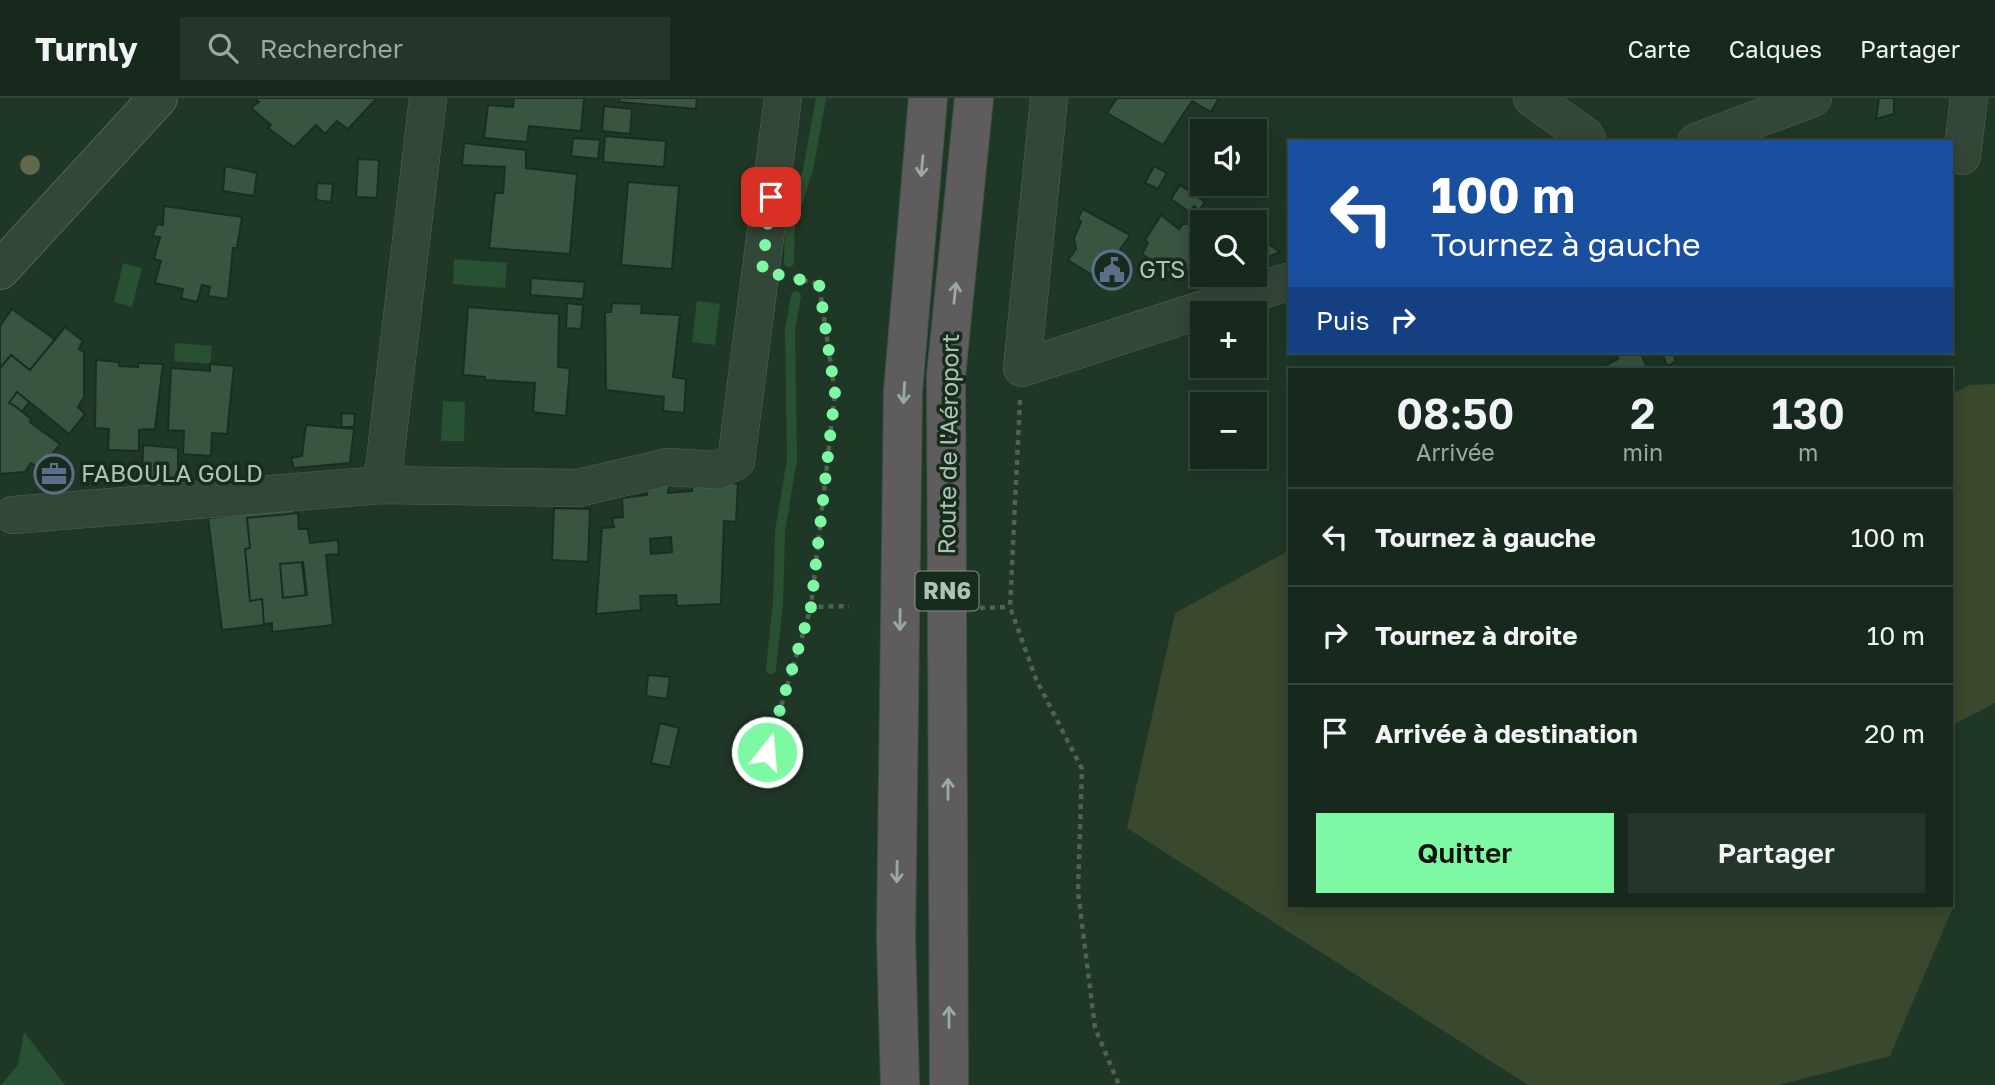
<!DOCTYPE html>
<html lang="fr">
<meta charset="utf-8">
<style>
:root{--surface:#17291c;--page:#243529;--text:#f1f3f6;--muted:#9ea6a3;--line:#36453b;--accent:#7df9a3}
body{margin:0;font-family:"Golos Text",sans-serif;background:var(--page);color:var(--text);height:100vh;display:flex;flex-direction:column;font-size:26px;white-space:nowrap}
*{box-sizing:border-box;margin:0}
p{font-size:23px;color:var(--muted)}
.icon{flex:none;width:38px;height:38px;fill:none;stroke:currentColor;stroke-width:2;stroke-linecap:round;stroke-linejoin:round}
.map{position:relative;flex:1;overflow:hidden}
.drawer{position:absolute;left:1288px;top:270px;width:665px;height:539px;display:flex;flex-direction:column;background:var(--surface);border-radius:0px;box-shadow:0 4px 18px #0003,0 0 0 2px var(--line)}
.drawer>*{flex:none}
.guide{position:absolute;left:1288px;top:42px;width:665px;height:214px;border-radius:0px;box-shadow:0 4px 18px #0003,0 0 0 2px var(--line);background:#1a4fa0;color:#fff;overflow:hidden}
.buttons{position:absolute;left:1190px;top:21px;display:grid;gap:14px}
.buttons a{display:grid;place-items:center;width:77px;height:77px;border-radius:0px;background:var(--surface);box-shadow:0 4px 18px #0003,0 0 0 2px var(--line);font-size:35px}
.pin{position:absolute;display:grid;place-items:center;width:60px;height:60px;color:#fff;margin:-30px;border-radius:14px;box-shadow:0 4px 10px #0006}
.me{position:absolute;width:77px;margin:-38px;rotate:17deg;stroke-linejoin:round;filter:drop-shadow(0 0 5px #0008)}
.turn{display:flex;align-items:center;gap:24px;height:147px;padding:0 28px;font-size:32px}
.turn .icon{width:91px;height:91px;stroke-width:2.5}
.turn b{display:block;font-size:49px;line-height:60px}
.then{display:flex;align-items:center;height:66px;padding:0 28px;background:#0003;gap:14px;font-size:26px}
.eta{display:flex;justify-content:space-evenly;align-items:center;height:119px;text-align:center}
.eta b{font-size:42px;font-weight:600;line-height:49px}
.action{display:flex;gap:14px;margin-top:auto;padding:14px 28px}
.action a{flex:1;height:80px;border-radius:0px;background:var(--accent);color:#111;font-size:28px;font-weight:600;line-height:80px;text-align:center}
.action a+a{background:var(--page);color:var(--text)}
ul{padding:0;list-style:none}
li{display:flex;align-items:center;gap:21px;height:98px;padding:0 28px;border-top:2px solid var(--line)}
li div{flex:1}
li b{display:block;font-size:26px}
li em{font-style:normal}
header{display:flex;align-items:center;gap:42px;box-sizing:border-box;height:98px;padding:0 35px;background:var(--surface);border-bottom:2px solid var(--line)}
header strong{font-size:33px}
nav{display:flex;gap:38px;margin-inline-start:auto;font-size:24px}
.search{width:490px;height:63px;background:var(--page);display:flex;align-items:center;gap:18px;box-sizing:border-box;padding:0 24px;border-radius:0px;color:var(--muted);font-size:26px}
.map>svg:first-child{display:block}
</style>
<header>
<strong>Turnly</strong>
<div class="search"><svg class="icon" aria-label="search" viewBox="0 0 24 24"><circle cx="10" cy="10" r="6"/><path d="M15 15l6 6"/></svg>Rechercher</div>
<nav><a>Carte</a><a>Calques</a><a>Partager</a></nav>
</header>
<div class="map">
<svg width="1995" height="987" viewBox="0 0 1995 987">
<rect width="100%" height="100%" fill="#1f3726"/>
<g fill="#3a482d">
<path d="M1995,286V605L1951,628V297L1969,287Z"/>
<path d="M1290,452V807H1951V798L1954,807L1890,958L1779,987H1528L1127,730L1175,515Z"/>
</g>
<g fill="#285133">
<path d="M454,161L507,165L505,190L453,186Z"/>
<path d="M123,165L142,170L132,209L114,204Z"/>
<path d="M697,203L720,206L715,247L692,244Z"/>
<path d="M175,245L212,248L210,266L174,263Z"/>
<path d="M443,303L465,304L464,343H441Z"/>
<path d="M24,934L65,987H1L18,967Z"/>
</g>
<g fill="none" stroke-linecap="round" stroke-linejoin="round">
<g stroke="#285133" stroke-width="10">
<path d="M789,164L790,127L808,72L821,0"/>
<path d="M771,571L778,504L780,434L792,361L790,232L796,198"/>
</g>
</g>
<g fill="#385540" stroke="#1a2e20" stroke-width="2" fill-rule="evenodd">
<path d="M255,0H375L376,1L348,31L337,23L325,36L316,27L294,49L268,30L271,27L251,10L259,4Z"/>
<path d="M514,0H584L581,33L529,28L527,44L484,40L488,7L513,9Z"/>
<path d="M620,0H697L696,11L619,4Z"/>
<path d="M1117,0H1219L1211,14L1192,3L1163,47L1107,15Z"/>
<path d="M1879,0H1894V16L1876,21Z"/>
<path d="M604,8L632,11L630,36L602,33Z"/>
<path d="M605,38L666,43L664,69L603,64Z"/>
<path d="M573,40L600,42L598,61L571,58Z"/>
<path d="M464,45L526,52V70L577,76L570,156L489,150L495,95H503L505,69L462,67Z"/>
<path d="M358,61L379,62L377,100L356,99Z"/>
<path d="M225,68L257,75L254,98L223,93Z"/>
<path d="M1154,68L1167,75L1158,91L1145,85Z"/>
<path d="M628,84L679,88L672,171L621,167Z"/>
<path d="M317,85L333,86L331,104L316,102Z"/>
<path d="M1180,87L1205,104L1199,113L1194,108L1189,114L1171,101Z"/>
<path d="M164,108L242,119L237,150H233L228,201L208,198L210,189L202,187L197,204L181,200L183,191L155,185L161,163L154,161L160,139L153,138L157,126L163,127Z"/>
<path d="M1083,111L1130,137L1100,182L1068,162L1076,151L1074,140L1081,124L1078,120Z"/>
<path d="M1161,117L1179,131L1183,126H1197L1202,120L1208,124H1202V168L1170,176L1142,156L1148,145L1145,142Z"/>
<path d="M1255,136L1280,154L1258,163L1255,161Z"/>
<path d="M531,180L585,184L583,201L530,197Z"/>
<path d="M567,205L583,207L581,231L566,230Z"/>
<path d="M612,205L642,206L641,215L680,217L673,279L686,281L684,315L663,313L664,299L606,292L605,214H611Z"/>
<path d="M468,209L559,216L558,269L570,270L566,318L533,314L535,285L485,282V279L463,277Z"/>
<path d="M12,211L67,250L0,345V228Z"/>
<path d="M65,229L83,243L79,251L84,254V299L78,309L85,316L69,336L17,294L9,305L15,308L31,321L30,324L60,346L40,371L31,365L25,374L0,376V270L11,257L30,272Z"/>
<path d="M1615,254H1640L1648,271H1606L1604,268L1618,261Z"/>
<path d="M1662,254H1673L1676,264L1667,268Z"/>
<path d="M96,262L119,264V268L138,269V265L163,266L155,331L139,332V353L108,352L109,331L95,330Z"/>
<path d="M210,266L234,268L227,336L212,335L211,358L183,356L184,333L168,332L171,270L210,273Z"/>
<path d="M342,315L355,316L354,329H341Z"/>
<path d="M306,327L354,331L350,365L294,370L291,360L302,358Z"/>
<path d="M143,347L178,350V382L142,384Z"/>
<path d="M738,385L736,424L724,423L721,506L677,508L676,497L640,498L641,512L596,516L602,430L614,429L612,420L623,419L622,400L647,397L646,390L669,387L668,395L692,393V389ZM671,439L672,454L651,456L650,441Z"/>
<path d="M295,410L309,522L222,532L208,420Z"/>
<path d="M554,410L590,411L588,464L552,462Z"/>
<path d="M298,415L299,431H308L310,445L338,442L339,456L326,457L333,527L272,534V525L264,526L262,501L250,503L245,451L250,450L247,420ZM303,464L307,497L283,500L280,466Z"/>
<path d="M648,577L670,579L667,601L646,598Z"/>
<path d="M660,625L679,630L670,669L651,665Z"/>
</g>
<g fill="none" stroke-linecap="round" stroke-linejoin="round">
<g stroke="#506557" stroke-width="38">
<g id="minor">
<path d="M1049,0L1022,270L1290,183"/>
<path d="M1532,0L1585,38L1588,44"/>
<path d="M1696,44L1813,0"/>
<path d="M1962,58L1969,0"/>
<path d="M382,387L428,0"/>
<path d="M13,417L382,387L578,390L668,369L718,372L736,363L783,0"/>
</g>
</g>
<g stroke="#506557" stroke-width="40">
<path id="tertiary" d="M0,172L158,0"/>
</g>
<g stroke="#3d5244" stroke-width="40">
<g id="trunk">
<path d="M900,987L896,839L903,293L928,0"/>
<path d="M949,987L946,278L974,0"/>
</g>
</g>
<g stroke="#51634e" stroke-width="4.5" stroke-dasharray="5 5" stroke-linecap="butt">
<path d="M793,180L819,186L835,295L811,509"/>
<path d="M1020,302L1010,509L1036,581L1082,671L1078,794L1095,930L1119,987"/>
<path d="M980,510L1010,509"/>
<path d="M767,655L811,509L849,508"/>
</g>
<use href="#minor" stroke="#334738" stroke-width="37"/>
<use href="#tertiary" stroke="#334738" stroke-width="38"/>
<use href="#trunk" stroke="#5f5c5e" stroke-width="38"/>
</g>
<circle fill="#606848" cx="30" cy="67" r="10"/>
<defs><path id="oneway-shaft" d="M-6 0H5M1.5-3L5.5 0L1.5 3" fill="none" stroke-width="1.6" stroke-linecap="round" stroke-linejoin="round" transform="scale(1.75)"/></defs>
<g stroke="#9aaa9e">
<use href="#oneway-shaft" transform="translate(922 68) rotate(95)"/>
<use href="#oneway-shaft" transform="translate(955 195) rotate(-84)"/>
<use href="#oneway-shaft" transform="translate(904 295) rotate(93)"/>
<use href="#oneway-shaft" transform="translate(900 522) rotate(91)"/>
<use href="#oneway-shaft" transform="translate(948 691) rotate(-90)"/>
<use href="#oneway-shaft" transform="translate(897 774) rotate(91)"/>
<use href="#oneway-shaft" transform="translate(949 919) rotate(-90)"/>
</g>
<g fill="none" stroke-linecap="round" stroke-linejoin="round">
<path stroke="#7df9a3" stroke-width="12" stroke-dasharray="0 21.6" d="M767,654L811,509L835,295L819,186L762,173L771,99"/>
</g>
<defs>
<g id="civic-ring" transform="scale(2.0125)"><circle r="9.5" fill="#182c1e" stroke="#5c6f8a" stroke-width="1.5"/><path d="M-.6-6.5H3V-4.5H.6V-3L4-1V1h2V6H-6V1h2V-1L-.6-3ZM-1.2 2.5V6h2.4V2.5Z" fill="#5c6f8a"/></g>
<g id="office-ring" transform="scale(2.0125)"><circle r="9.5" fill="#182c1e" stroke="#5c6f8a" stroke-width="1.5"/><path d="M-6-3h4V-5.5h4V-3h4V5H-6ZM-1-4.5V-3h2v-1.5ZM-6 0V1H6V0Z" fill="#5c6f8a"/></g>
</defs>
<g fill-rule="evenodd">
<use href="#civic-ring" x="1112" y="172"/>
<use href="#office-ring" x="54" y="376"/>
</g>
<g text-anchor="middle" stroke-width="7" stroke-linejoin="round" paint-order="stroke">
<rect fill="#182c1e" stroke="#809687" stroke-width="2" x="915.5" y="473.5" width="63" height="39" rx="5"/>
<g font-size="23" font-weight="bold" fill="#adc4b4">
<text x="947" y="501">RN6</text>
</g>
<g font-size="24" fill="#adc4b4" stroke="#182c1e" text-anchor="start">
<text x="1139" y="180">GTS</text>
<text x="81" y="384">FABOULA GOLD</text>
</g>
<g font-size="24" fill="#adc4b4" stroke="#182c1e">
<text transform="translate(949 346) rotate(-89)" y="8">Route de l'Aéroport</text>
</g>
</g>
</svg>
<div class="buttons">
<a><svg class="icon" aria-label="sound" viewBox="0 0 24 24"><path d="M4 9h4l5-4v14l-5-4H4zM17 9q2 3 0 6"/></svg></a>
<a><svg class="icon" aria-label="search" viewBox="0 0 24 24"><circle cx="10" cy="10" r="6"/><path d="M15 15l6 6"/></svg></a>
<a>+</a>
<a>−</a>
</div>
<div class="pin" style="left:771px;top:99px;background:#d93025"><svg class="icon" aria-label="arrive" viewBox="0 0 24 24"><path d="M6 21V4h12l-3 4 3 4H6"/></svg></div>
<svg class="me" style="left:767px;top:654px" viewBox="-20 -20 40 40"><circle r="17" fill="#7df9a3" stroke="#fff" stroke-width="3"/><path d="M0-11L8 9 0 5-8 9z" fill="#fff"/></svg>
<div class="guide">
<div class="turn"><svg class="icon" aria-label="left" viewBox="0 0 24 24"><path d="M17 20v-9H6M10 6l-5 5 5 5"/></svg><div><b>100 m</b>Tournez à gauche</div></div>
<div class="then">Puis<svg class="icon" aria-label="right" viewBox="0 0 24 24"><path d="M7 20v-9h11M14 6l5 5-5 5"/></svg></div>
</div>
<section class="drawer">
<div class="eta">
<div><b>08:50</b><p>Arrivée</p></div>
<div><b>2</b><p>min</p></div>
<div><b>130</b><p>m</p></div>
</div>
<ul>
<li><svg class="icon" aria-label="left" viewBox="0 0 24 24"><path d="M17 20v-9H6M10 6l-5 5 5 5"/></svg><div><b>Tournez à gauche</b></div><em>100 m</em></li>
<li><svg class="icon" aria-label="right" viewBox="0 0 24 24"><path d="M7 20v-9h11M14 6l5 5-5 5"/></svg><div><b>Tournez à droite</b></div><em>10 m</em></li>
<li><svg class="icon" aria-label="arrive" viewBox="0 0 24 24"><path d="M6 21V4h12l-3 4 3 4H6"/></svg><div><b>Arrivée à destination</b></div><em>20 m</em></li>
</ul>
<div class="action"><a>Quitter</a><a>Partager</a></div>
</section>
</div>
